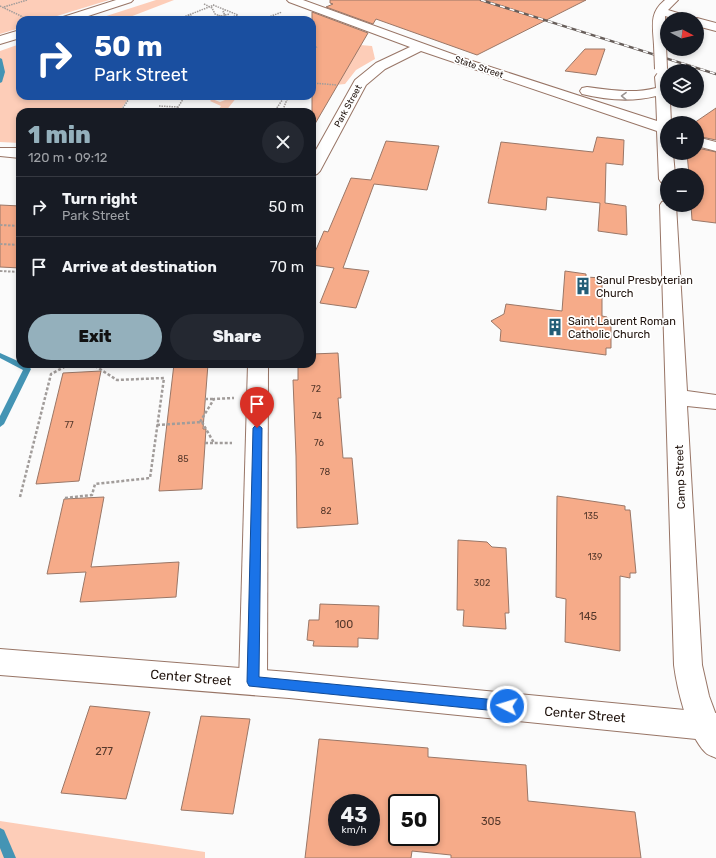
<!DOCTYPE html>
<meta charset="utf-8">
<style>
:root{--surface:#171b24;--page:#242831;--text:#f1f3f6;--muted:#9ea1a6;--line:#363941;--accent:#94b0bc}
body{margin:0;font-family:Rubik,sans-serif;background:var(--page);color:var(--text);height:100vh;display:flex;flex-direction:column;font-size:15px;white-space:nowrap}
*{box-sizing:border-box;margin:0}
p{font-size:13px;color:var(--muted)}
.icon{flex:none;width:22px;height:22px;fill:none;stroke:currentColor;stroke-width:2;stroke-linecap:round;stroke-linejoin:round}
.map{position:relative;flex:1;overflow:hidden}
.sheet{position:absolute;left:16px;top:108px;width:300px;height:260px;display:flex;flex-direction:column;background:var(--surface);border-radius:12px;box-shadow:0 2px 6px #0003}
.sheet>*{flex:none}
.banner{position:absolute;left:16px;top:16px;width:300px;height:84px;border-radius:12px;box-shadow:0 2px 6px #0003;background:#1a4fa0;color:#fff;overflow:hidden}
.needle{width:26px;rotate:97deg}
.controls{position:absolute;left:660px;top:12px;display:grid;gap:8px}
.controls a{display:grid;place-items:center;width:44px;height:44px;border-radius:50%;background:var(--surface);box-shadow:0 2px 6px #0003;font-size:20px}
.speed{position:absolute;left:328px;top:794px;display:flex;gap:8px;font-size:20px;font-weight:700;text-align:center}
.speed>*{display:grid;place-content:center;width:52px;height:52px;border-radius:50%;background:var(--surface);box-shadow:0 2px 6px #0003;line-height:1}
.speed small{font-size:10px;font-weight:400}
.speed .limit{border:2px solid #111;border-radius:6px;background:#fff;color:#111}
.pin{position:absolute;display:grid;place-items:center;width:34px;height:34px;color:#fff;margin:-41px -17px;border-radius:50% 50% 50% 0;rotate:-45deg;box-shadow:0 0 4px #0007}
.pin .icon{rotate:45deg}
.me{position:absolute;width:44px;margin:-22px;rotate:275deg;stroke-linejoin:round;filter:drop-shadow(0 0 3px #0008)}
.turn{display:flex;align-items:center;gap:14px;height:84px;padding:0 12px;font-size:18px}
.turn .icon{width:52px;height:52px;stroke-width:2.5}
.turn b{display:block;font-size:28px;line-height:34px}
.round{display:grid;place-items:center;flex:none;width:42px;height:42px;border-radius:21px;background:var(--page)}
.head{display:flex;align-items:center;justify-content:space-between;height:68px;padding:0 12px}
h1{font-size:24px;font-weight:800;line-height:30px;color:var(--accent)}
.primary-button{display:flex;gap:8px;margin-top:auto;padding:8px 12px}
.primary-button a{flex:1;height:46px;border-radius:24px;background:var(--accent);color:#111;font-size:16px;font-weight:800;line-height:46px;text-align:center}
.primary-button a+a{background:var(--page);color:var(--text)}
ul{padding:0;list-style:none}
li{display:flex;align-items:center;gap:12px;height:60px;padding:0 12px;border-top:1px solid var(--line)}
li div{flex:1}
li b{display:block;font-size:15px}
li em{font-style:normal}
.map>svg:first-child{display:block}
</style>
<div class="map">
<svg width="716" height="858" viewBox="0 0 716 858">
<rect width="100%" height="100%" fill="#fbfbfb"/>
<g fill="#fdcdb8">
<path d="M0,0H109L44,20H20V28L0,34Z"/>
<path d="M156,0H174L122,20H94Z"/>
<path d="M20,44V96H130L119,112H20V143L0,142V51Z"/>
<path d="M360,45L372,46L375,59L356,70L345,84L335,85Z"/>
<path d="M235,96L250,97H237L225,112H217L221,106L210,101L212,99L220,102Z"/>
<path d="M0,821L205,852V858H0Z"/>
</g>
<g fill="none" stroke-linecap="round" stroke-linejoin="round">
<g fill="#4494b4" fill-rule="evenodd">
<path d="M0,58L2,59L5,72L2,82L0,83Z"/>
<path d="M0,353L20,362V364C24,364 29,366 31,369L4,424L0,427V416L23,370L0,358Z"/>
<path d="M0,828L4,830L16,858H4L0,848Z"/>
</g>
</g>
<g fill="#f6ab89" stroke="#9a7767" fill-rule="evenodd">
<path d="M330,0H586L477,55L376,19L373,24L326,7L333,4L330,3Z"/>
<path d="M312,12L368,33L312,129Z"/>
<path d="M585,49H605L596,75L565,71Z"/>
<path d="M716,108V140L697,136V123H694Z"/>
<path d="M597,137L624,140L623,165L606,163L605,203L626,206L627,235L598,231L600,203L547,197L546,210L488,203L501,142L593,152Z"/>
<path d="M386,141L439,146L427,190L374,184L343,268L369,271L356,308L320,303L334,268L312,265V259L324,231L328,232L351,178L371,180Z"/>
<path d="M697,148L716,152V223L692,220L691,205H697V175H689L687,153H697Z"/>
<path d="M0,205L20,206V268L0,267Z"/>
<path d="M565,271L586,274V277L602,278V316L607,317V325H611V348H606V355L500,341L501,330L491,321L504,314L506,304L562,311Z"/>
<path d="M338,353L341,398H338L343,458H352L358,524L297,528L296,456L293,380H298V364H312V354Z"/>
<path d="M174,364H208L203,429H206L202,489L159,491Z"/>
<path d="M101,371L79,481L36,484L63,373Z"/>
<path d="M557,496L625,506V510H630L636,573H630V578L620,576V651L565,642L566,599L556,597Z"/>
<path d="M104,497L91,567L179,562L176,597L80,602L86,572L47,574L64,499Z"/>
<path d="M458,540L487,542L492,547L506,548L509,613H505L506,629L463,626L464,610H457Z"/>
<path d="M320,604L379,606L378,639L358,638V647L313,646L314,641L307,640L309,620H319Z"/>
<path d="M90,706L150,712L126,799L61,793Z"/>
<path d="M201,716L250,719L233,814L181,810Z"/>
<path d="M319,739L428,748V757L526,765L528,801L635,812L641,858H451V855L412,851L411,858H305ZM337,803H371V837H337ZM397,803H431V837H397Z"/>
</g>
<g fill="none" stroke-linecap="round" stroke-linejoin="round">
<g stroke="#987566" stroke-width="2">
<g id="minor">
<path d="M116,0H133L131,2L76,20H58L60,18Z"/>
<path d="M287,0H303L466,59L657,121L656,96C632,102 606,100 582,94L580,91L582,88L587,87C610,90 633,94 656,88L655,77L657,74H667V101H670L671,123H667V153H673L675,175H667V184L661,182L659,179L657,131L421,51L385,69L366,85L320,171L317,174L312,176V157L355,80L376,63L410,47L289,2Z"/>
<path d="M665,0H678L668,10L691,17L693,19H675L665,16L666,45L660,49L654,45C653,25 649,13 665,0Z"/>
<path d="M697,18L716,23V31L697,26V19H695Z"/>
<path d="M20,30V38L0,44V36Z"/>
<path d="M697,137L716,142V151L697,146Z"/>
<path d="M0,148H20V158L0,156Z"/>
<path d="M667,200V205H676L687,391L716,395V409L687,406L702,665L709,696L716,715V758C713,756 707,755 705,752C688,735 677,689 674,665L660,205L662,202Z"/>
<path d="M248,364H268L267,682L263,691L253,695L243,691L239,682Z"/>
</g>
</g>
<g stroke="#987566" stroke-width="2">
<path id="major" d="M0,649L289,672L716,713V741L289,698L0,675Z"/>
</g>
<g stroke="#a19c9a" stroke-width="1.5" stroke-dasharray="1.5 1" stroke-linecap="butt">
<path d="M204,4L212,8L215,14L231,20"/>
<path d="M213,5L238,15L227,19"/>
<path d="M0,6L23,17"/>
<path d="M4,7L27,0"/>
<path d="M188,15L202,20"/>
<path d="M225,15L230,14"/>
<path d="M221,16L225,15L223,12L225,10"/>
<path d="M234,17L244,20"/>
<path d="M176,20L214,5"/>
<path d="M206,20L219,16"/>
<path d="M261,20L282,12"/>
<path d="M285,20L292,17"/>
<path d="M312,50L317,47"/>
<path d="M312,83L337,85"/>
<path d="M284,96L303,98"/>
<path d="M130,97L137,98"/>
<path d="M159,106L178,107"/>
<path d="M121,111H127"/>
<path d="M120,112L131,96"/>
<path d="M175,112L185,96"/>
<path d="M274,112L285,96"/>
<path d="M282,112L288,97"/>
</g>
<g stroke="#a19c9a" stroke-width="2" stroke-dasharray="2.5 1.5" stroke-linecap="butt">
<path d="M0,225L20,226"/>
<path d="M0,244L20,245"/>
<path d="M0,271L20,272"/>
</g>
<g stroke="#a19c9a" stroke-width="2.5" stroke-dasharray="3 2" stroke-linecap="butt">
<path d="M205,399H213"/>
<path d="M200,422L214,399L234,398"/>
<path d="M157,425L202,422L214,443H232"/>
<path d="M205,443H214"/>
<path d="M20,497L51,374L70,364"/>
<path d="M65,498L92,495L95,484L150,478L164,378L117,380L92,364"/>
</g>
<use href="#minor" fill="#fff" fill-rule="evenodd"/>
<use href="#major" fill="#fff" fill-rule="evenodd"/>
<g stroke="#675e5a" stroke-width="2.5">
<path id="rail" d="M481,0L716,74"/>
</g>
<use href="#rail" stroke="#fff" stroke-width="1.5" stroke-dasharray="5" stroke-linecap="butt"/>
<g stroke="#987566" stroke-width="14" stroke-linecap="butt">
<path id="minor-bridge" d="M660,45L661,69"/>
</g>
<use href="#minor-bridge" stroke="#fff" stroke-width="12"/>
</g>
<defs><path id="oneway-chevron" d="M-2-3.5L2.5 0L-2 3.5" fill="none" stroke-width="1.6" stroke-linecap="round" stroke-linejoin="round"/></defs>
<use stroke="#9a9492" href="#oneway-chevron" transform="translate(624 96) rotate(-179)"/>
<path fill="#1a73e8" stroke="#114b97" d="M257,424L262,428L259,677L507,701L511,702L513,706L511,710L507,712L249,686L247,682L253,428Z"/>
<defs>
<g id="building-bare" transform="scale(1.38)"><path d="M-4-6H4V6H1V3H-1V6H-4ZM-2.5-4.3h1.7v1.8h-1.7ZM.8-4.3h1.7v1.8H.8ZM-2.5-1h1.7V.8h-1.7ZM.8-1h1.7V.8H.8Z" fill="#225d76" stroke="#fff" stroke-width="2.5" paint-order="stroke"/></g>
</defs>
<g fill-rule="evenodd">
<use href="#building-bare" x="583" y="286"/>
<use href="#building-bare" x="555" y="327"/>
</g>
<g text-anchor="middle" stroke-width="3.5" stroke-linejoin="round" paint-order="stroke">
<g font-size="9" fill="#1f120c" stroke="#fff">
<text transform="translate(479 67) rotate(19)" y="3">State Street</text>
<text transform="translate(348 106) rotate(-61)" y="3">Park Street</text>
</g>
<g font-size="9" fill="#55382b">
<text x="316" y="392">72</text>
<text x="317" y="419">74</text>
<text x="69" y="428">77</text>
<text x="319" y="446">76</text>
<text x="183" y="462">85</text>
<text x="325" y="475">78</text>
<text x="326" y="514">82</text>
<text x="591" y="519">135</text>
<text x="595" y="560">139</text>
<text x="482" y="586">302</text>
</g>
<g font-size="11" fill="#1f120c" stroke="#fff" text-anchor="start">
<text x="596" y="284">Sanul Presbyterian<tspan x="596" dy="13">Church</tspan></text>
<text x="568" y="325">Saint Laurent Roman<tspan x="568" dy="13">Catholic Church</tspan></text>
</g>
<g font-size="11" fill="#1f120c" stroke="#fff">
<text transform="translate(680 477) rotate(-92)" y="4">Camp Street</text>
</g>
<g font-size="11" fill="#55382b">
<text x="588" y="620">145</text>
<text x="344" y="628">100</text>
<text x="104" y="755">277</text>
<text x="491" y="825">305</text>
</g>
<g font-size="13" fill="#1f120c" stroke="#fff">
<text transform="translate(191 677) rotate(5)" y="5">Center Street</text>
<text transform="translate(585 714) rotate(5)" y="5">Center Street</text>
</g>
</g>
</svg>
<div class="controls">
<a><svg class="needle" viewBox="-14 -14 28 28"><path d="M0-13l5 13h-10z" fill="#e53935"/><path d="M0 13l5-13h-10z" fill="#9ea1a6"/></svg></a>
<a><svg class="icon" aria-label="layers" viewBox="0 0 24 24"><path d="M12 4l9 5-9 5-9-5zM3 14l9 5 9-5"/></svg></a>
<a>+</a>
<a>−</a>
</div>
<div class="speed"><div>43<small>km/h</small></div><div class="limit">50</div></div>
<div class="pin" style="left:257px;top:428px;background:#d93025"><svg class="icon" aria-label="arrive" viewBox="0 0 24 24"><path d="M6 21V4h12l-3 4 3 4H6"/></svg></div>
<svg class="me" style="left:507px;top:706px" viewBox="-20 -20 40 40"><circle r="17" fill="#1a73e8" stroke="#fff" stroke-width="3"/><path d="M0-11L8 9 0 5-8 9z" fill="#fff"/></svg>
<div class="banner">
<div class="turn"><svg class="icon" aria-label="right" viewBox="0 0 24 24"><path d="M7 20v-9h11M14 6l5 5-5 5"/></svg><div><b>50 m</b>Park Street</div></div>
</div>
<section class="sheet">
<div class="head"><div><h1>1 min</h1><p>120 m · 09:12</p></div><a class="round"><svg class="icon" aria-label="close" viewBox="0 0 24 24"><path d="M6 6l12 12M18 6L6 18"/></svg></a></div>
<ul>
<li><svg class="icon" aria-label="right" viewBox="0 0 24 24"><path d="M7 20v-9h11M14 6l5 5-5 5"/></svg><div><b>Turn right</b><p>Park Street</p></div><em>50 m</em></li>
<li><svg class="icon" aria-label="arrive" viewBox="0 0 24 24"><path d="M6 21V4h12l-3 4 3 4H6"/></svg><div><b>Arrive at destination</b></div><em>70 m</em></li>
</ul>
<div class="primary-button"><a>Exit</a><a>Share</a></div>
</section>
</div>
